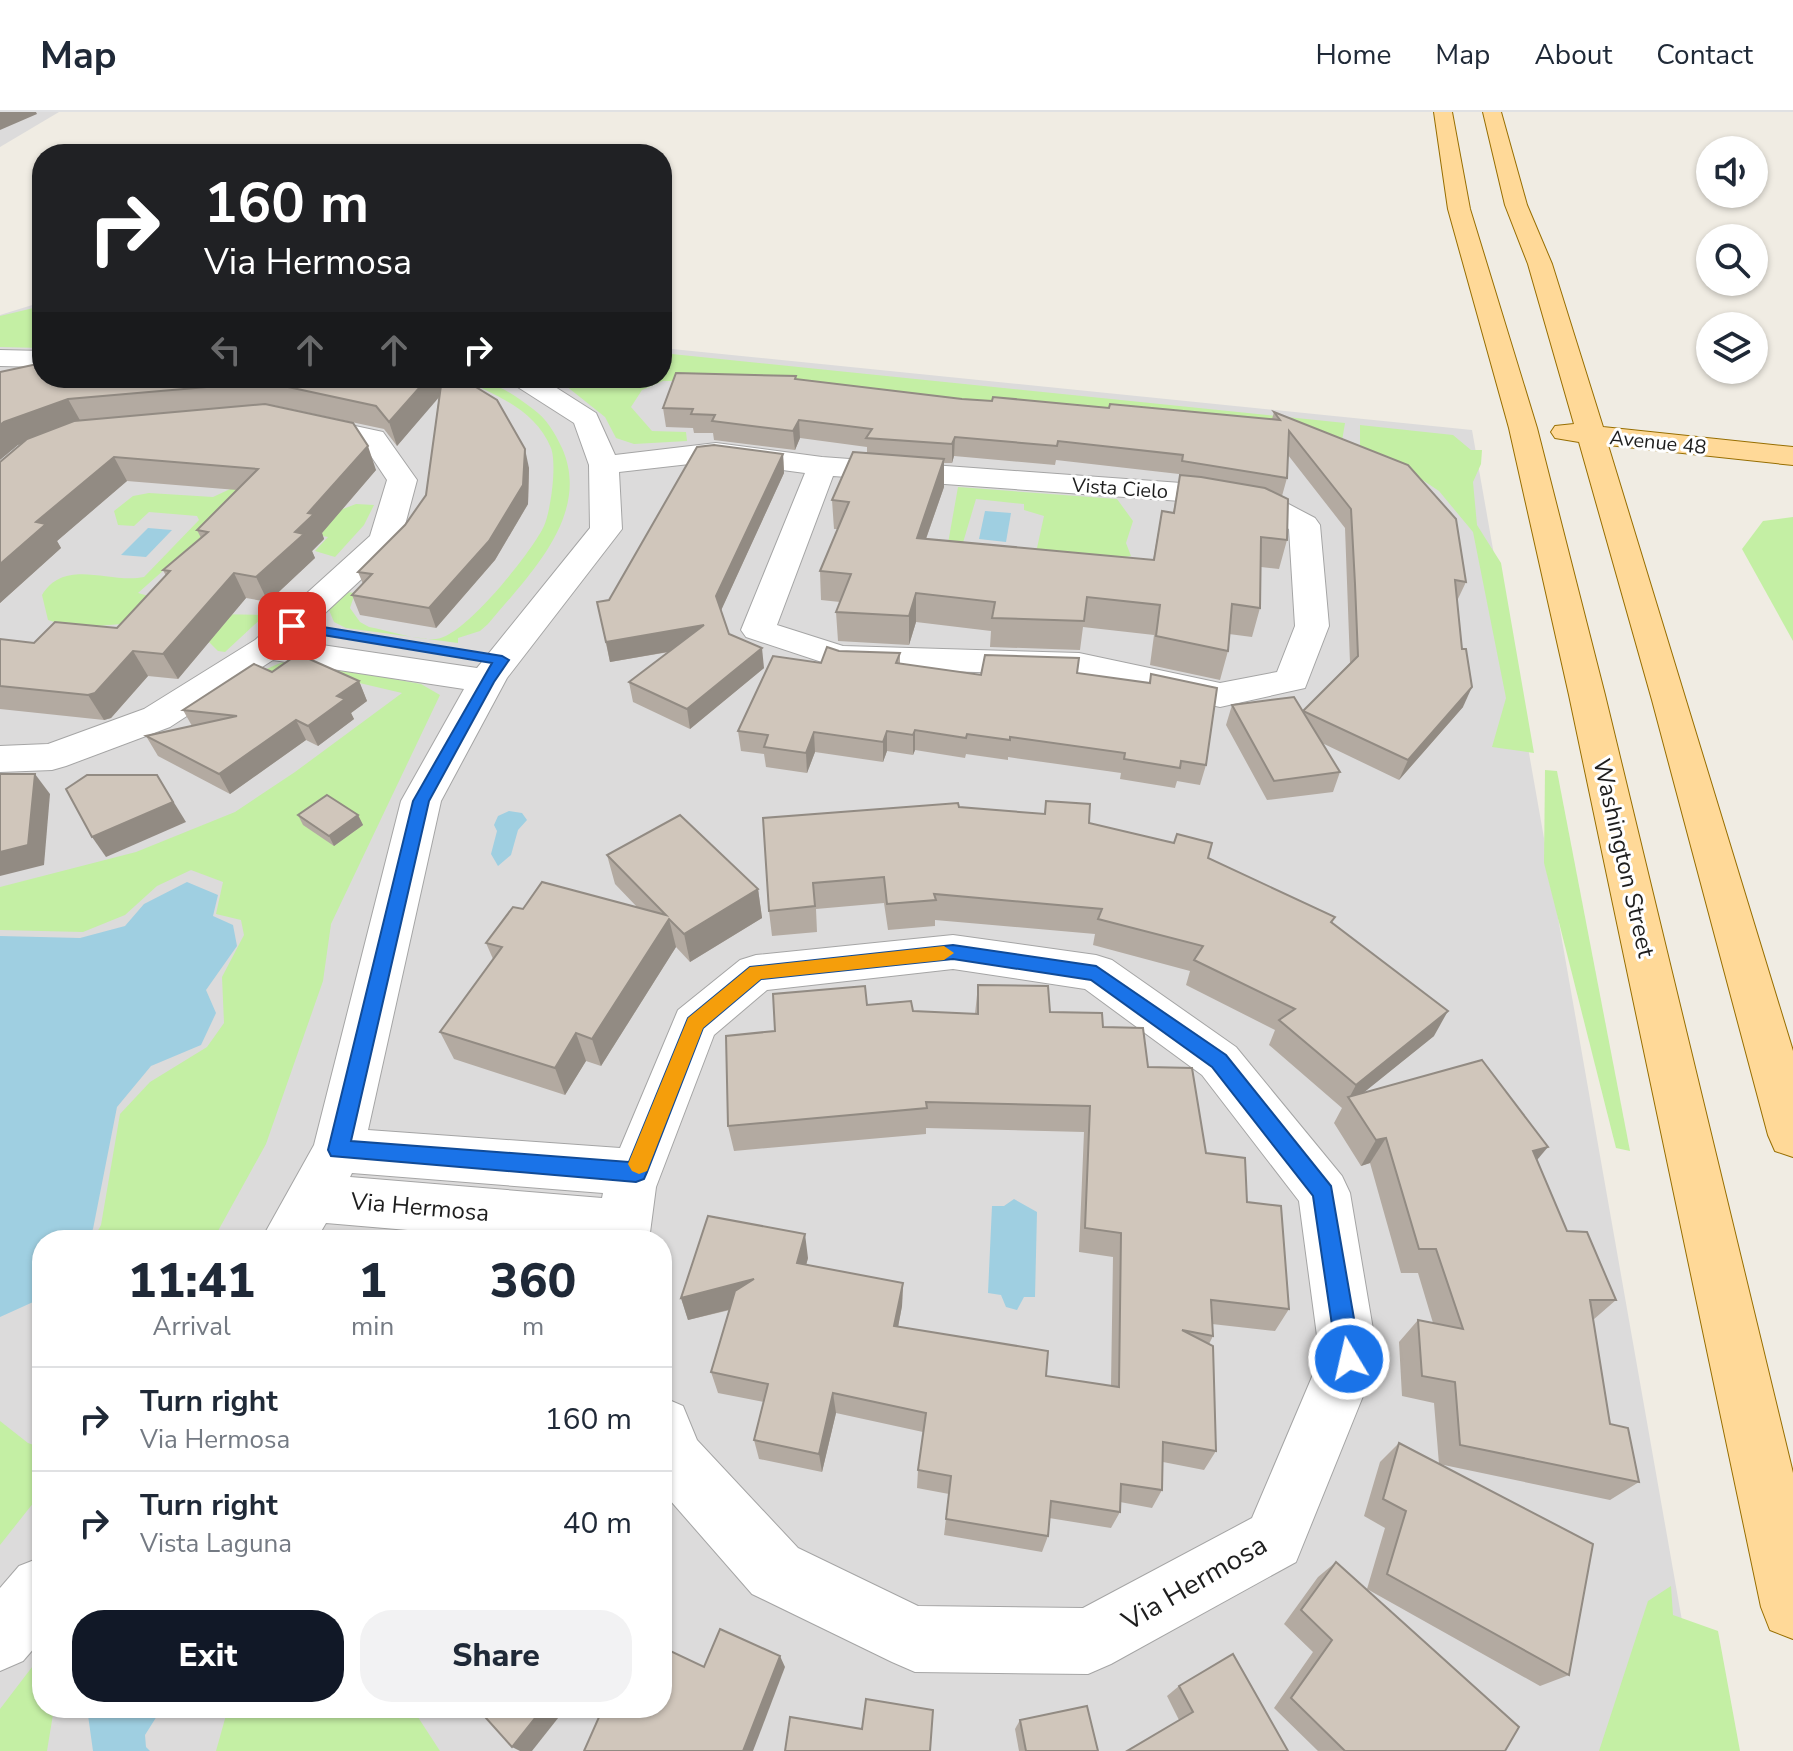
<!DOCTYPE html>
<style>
:root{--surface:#fff;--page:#f2f2f3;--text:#1f2937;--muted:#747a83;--line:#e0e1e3;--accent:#111827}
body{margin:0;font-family:"Nunito Sans",sans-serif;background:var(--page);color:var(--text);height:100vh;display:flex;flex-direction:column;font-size:30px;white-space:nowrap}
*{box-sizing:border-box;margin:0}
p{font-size:26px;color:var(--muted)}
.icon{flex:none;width:44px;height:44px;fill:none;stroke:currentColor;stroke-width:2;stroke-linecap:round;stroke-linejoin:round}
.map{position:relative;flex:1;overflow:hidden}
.sheet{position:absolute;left:32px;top:1118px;width:640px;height:488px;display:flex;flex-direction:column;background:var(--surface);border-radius:32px;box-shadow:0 2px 6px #0004}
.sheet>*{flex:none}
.banner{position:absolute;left:32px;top:32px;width:640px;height:244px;border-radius:32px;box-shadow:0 2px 6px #0004;background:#202124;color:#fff;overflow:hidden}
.fabs{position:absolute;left:1696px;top:24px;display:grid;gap:16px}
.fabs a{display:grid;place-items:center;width:72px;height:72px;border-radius:50%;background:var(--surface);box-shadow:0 2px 6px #0004;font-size:40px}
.pin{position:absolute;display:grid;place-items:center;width:68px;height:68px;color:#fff;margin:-34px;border-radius:16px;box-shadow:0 4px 12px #0006}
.me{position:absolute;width:88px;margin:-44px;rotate:351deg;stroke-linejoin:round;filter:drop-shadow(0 0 6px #0008)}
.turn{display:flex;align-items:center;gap:28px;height:168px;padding:0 40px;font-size:36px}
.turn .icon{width:104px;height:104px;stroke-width:2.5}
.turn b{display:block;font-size:56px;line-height:68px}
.lanes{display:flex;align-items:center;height:76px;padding:0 40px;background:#0003;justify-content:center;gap:40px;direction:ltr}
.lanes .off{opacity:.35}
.eta{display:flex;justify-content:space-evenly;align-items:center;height:136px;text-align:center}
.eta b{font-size:48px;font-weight:800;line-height:56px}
.button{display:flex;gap:16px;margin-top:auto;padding:16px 40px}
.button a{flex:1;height:92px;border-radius:32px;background:var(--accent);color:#fff;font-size:32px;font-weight:800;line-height:92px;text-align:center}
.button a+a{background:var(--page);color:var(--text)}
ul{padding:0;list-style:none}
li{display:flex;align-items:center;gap:24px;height:104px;padding:0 40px;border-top:2px solid var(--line)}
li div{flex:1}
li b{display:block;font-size:30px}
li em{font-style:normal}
header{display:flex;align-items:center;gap:48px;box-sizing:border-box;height:112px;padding:0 40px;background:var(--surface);border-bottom:2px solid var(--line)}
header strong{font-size:38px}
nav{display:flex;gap:44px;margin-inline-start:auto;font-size:28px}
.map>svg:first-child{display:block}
</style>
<header>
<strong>Map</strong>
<nav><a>Home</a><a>Map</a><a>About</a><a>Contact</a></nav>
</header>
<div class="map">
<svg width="1793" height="1639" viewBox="0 0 1793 1639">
<rect width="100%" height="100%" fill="#f0ece3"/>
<g fill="#dcdbdb" fill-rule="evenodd">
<path d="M0,0H59L0,35Z"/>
<path d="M42,190V266H662V236L1472,318L1705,1639H0V203ZM42,1128H662V1596H42Z"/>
</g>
<g fill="#c4efa4" fill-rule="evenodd">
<path d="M42,194V236L0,235V204Z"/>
<path d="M662,241L1345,311L1341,335L737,269H663L642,278L631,295L652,319L686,320L687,329L634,332L616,326L605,305L556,266H662Z"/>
<path d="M461,266C490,266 510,280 533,297C546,306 555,321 562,336C592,403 528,464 488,512L480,519L458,526V531L346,516L334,510L329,498L345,480L355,481L350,496L360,510L369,515C390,519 415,528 436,527C463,526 532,440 544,414C551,398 557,352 551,336C535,297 495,283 461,266Z"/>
<path d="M1360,313L1453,323L1471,338H1482L1481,352L1473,370L1477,413L1501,451L1534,641L1492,635L1506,586L1473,420L1439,379L1391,347L1360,335Z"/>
<path d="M243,371L220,414L183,441L138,481L211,502L265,503L225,540L218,539L205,526L157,509L74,516L48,508L42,483C65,445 109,472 144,465L199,408L197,404L149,400L134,414L118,413L114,399L133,384L149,381L213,385Z"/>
<path d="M958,375L1117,387L1133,409L1126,431L1131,444L1102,449L947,437ZM976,387L1024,392V398L1044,404L1037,436L1029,440L962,434Z"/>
<path d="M356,392L374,393L364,413L335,445L315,439L328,425L288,418Z"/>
<path d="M1793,405V529L1742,437L1763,409Z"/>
<path d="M287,548L421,572L440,583L331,812L323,869L266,1032L213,1128H93L101,1113L120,1002L150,970L207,935L224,911L222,865L244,823L241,808L216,802L223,770L191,758L157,774L125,803L83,820L0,818V775L136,740L235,700L295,660L402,581L304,558L253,563Z"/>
<path d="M1545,658L1557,659L1630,1039L1616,1036L1544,751Z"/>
<path d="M349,1118L504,1128H336Z"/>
<path d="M0,1309L28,1331L42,1336V1380L0,1433Z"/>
<path d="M1671,1474L1673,1503L1718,1519L1740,1639H1599L1648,1489Z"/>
<path d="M42,1542V1596H54L47,1639H0V1597Z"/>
<path d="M228,1596H412L440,1639H216Z"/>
</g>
<g fill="#9fcfe1">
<path d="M985,399L1011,401L1006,430L979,427Z"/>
<path d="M148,416L172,418L146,445L121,443Z"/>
<path d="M509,699L522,701L527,708L518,718L511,743L498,754L491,742L497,719L494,713L498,704Z"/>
<path d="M187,770L218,783L213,804L233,813L237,834L206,878L216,901L201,933L151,954L117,995L93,1117L87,1128H42V1186L0,1205V824L80,826L125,814L144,792Z"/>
<path d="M1014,1087L1037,1100L1035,1185H1024L1017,1198L1006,1195L1001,1183L988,1181L992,1094H1004Z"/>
<path d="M87,1596H162L145,1623L146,1635L150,1639H93Z"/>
</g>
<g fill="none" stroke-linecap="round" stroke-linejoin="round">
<g stroke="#a5a5a5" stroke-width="2">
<g id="minor">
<path d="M0,238L42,239V255L0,254Z"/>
<path d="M509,266H541L596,301L615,343L716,331L822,345L1195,372L1279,387L1315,406L1320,413L1329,514L1305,576L1220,595L1079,563L840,556L746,525L741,518L805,361L716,349L619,360L622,417L507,566L441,689L368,1018L620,1036L678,898L740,848L756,843L953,823L1096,843L1112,848L1236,935L1342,1064L1350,1081L1378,1247L1296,1450L1111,1552L1088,1562L915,1560L892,1550L752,1482L662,1379V1285L683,1294L697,1328L798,1436L918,1494L1083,1496L1252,1406L1320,1246L1299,1089L1202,963L1085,877L953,857L767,878L714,923L656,1075L649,1128H524L326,1111L316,1128H261L314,1033L401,689L464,577L273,548L170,615L66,654L52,658L0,660V634L48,632L144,597L255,528L370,424L387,368L363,332L294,317L290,311L294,305L304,303L383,320L417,368L401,428L396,435L295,529L477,556L590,416L589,353L574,311L513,272ZM833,364L1195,390L1259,402L1289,417L1295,514L1277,560L1220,571L1079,541L843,534L777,513ZM352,1061L603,1081L602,1086L350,1065Z"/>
<path d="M42,1445V1527L23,1549L0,1559V1476L19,1454Z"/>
</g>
</g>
<g stroke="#976e00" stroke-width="2">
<g id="major">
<path d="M1434,0H1452L1470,97L1537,316L1605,583L1793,1361V1527L1770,1518L1761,1495L1569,583L1509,316L1448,97Z"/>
<path d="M1483,0H1501L1527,93L1552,152L1603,315L1793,335V353L1608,333L1793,939V1045L1775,1039L1768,1023L1652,588L1579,330L1555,326L1551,320L1555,314L1574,312L1528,152L1505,93Z"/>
</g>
</g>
<use href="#minor" fill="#fff" fill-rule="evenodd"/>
<use href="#major" fill="#ffd998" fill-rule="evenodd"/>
</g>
<g fill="#b3aaa1" fill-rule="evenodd">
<path d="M0,260L461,266L529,356L528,392L495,448L436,516L360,503L352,483L363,472L358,460L405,413L426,383L439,284L397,334L384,317L272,293L376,358L322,421L324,427L312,439L315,446L268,490L246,486L178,567L148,564L111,606L104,608L0,597V527L34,531L117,516L166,464L163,458L201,426L197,418L237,378L127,369L57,429L61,436L0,491L20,332L18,333Z"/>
<path d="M796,267L962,287L1272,307L1274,300L1466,470L1457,489L1463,595L1399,668L1322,631L1340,660L1333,680L1267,688L1226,613L1232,593L1303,600L1350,551L1345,416L1288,343L1287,366L1282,384L1287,428L1279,457L1261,455L1260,496L1252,525L1229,522L1228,539L1220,568L1150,553L1154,523L1083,515L1080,538L990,535L991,519L916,510L909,533L838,529L836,500L840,490L821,488L820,459L838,417H834L832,388L867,341V335L800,326L795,338L714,328L713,321H694L693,316L666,315L663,296ZM954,344L1055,353L1056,348L1179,362V368L1173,401L1162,399L1153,448L926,427L944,375V351H952Z"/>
<path d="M783,342L784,361L721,498L729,522L764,556L690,617L633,590L629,570L669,540L610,550L597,490L609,488Z"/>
<path d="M839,539L900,541V552L981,563L1077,561L1149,571L1151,562L1206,653L1200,673L1177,669L1175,676L1120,667L1121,661L1008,645V648L966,642L965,646L915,638L913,643L887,639L883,650L815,640L807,661L766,655L764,642L741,639L738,619L821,551Z"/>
<path d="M272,560L359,569L367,589L351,601L354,607L318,634L306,628L230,682L158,644L146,624L192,614L183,598Z"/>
<path d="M1046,689L1089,711L1208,746L1335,805L1332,811L1434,924L1364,980L1537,1048L1567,1119L1616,1188L1593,1208L1610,1312L1639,1370L1610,1388L1439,1352L1434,1291L1402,1284L1399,1230L1418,1208L1433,1211L1418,1161H1401L1370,1051L1361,1054L1334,1011L1342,996L1269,933L1275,918L1186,873L1190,859L1093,833L1095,822L935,808V814L888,818L884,791L816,797L817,820L772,824L769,799L763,706L959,695L1044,702Z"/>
<path d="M298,703H358L363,713L334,734L303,713Z"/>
<path d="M607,743L758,777L762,806L690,850L676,835L601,954L586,949L565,983L454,947L440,920L493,847L486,831L523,797L638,796L615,772Z"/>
<path d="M978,873L1050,900L1103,915L1148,955L1206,1041L1247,1090L1289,1197L1275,1219L1212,1212L1213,1224L1209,1232L1216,1339L1204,1358L1163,1350L1162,1378L1152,1396L1120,1390V1400L1111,1416L1049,1406L1048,1424L1042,1440L944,1423L949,1382L917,1376L918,1358L923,1320L836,1301L822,1360L759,1347L754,1328L764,1290L718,1281L711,1260L730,1198L688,1208L681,1186L808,1146L806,1153L903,1171L902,1194L898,1215L1046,1264L1111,1274L1113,1145L1079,1140L1084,1020L926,1016V1022L734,1039L728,1014L775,919L867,893L913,899L975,902Z"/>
<path d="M1399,1331L1569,1563L1540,1574L1367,1477L1385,1416L1364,1404L1380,1350Z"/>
<path d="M1336,1450L1505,1639H1318L1274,1596L1313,1540L1284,1512L1318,1465Z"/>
<path d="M1179,1574L1288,1639L1179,1608L1167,1584Z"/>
<path d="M1020,1608L1098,1639H1019L1015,1617Z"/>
</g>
<g fill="#928b83">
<path d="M0,0H36L37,2L0,18Z"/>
<path d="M428,266H444L447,276L397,334L389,310Z"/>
<path d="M68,287L81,310L18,333L0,348V313L4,310Z"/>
<path d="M799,308L800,326L795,338L793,319Z"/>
<path d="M955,325L954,344L952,351V332Z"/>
<path d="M368,334L376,358L322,421L324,427L312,439L315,446L268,490L256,465L295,420L308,401Z"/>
<path d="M525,337L529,356L528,392L495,448L436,516L429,496Z"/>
<path d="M783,342L784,361L719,503L716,484Z"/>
<path d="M114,345L127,369L57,429L61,436L0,491V452L36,410Z"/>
<path d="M944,347V375L916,455L917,426Z"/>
<path d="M234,461L246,486L178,567L163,542Z"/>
<path d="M916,481V510L909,533V504Z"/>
<path d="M704,513L707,533L610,550L606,530Z"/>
<path d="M762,536L764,556L690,617L687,597Z"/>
<path d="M133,539L148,564L111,606L104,608L88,583Z"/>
<path d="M359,569L367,589L351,601L354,607L318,634L308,614L337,584Z"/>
<path d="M1472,575L1463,595L1399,668L1408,648Z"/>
<path d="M296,608L306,628L230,682L219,662Z"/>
<path d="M915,618V638L913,643V623Z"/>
<path d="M887,619V639L883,650V630Z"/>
<path d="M814,620L815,640L807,661L806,641Z"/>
<path d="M35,662L50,682L44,753L0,764V740Z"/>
<path d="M157,663L186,710L106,745L92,725Z"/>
<path d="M358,703L363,713L334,734L329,724Z"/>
<path d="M758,777L762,806L690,850L684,822Z"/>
<path d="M669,807L676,835L601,954L592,927Z"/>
<path d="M1448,899L1434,924L1352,990L1349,986L1356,973Z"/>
<path d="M576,921L586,949L565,983L555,956Z"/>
<path d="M1386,1026L1370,1051L1361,1054L1376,1028Z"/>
<path d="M1548,1035L1527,1060L1533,1039Z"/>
<path d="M805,1122L808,1146L800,1175L797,1151Z"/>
<path d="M754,1167L759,1190L688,1208L681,1186Z"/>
<path d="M903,1171L902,1194L894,1236V1214Z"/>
<path d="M833,1281L836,1301L822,1360L819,1342Z"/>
<path d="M662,1451L671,1466L662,1477Z"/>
<path d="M780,1544L785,1555L753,1639H743Z"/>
<path d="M543,1596H566L532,1639H520L512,1635Z"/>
</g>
<g fill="#d0c6bb" stroke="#928b83" stroke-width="2">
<path d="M42,251V266H428L389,310L376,294L265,270L68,287L4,310L0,313V260Z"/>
<path d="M676,261L796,264L795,267L962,287L992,289L993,285L1109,296L1110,292L1280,308L1274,300L1408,353L1456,407L1466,470L1455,468L1462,537H1466L1472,575L1408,648L1303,599L1358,544L1355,472L1351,397L1289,319L1287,366L1182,349L1183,343L1058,329L1057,334L955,325L952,332L866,326L872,317L799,308L793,319L712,309L715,303L691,302L693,297L663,296Z"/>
<path d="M442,266H461L497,288L525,337L523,373L489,429L429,496L352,483L372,462L358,460L405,413L426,383Z"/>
<path d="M265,292L353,311L368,334L308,401L314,402L295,420L304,422L256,465L234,461L163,542L133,539L95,581L88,583L0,574V527L34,531L55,510L117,516L170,459L163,458L208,420L197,418L258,357L114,345L36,410L46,412L0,452V350L27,327L74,309Z"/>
<path d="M714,333L783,342L716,484L729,522L762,536L687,597L629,570L704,513L606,530L597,490L609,488L697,335Z"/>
<path d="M853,340L944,347L917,426L1154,448L1162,399L1174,401L1180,363L1201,365L1265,376L1288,387L1287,428L1261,425L1260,496L1232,492L1228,539L1156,524L1160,493L1087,485L1084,509L992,506L995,490L916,481L909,504L836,500L851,462L820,459L849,390L832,388Z"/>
<path d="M827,535L839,539L900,541L896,551L981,563L985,543L1079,546L1077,561L1150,571L1151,562L1217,576L1206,653L1181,649L1180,656L1124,647L1125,641L1010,625V628L967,622L966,626L915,618L913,623L887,619L883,630L814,620L806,641L764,635L768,623L738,619L773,544L821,551Z"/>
<path d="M298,542L359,569L337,584L345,587L308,614L296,608L219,662L146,624L237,604L183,598L254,552L272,560Z"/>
<path d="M1294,585L1340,660L1274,669L1232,593Z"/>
<path d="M0,662H35L28,733L0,740Z"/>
<path d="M87,663H157L173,690L92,725L66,677Z"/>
<path d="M327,683L358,703L329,724L298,703Z"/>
<path d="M1046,689L1090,692L1089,711L1174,731L1177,722L1212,731L1208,746L1335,805L1331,810L1448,899L1356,973L1279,908L1295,897L1194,848L1203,834L1098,807L1102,797L934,782L936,788L887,792L884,765L813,771L815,794L769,799L763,706L958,691L959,695L1045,702Z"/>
<path d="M680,703L758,777L684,822L669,807L592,927L576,921L555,956L440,920L502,835L486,831L513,795L523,797L542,770L666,803L607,743Z"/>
<path d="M978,873L1048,874L1050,900L1102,901L1103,915L1143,916L1148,955L1192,956L1206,1041L1245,1046L1247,1090L1281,1094L1289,1197L1211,1188L1213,1224L1182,1218L1213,1234L1216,1339L1163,1330L1162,1378L1121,1372L1120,1400L1051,1389L1048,1424L946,1407L951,1364L918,1358L926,1301L833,1281L819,1342L754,1328L768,1272L711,1260L735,1179L754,1167L681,1186L708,1104L805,1122L797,1151L903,1171L894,1214L1048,1239L1046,1264L1119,1275L1121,1121L1085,1116L1090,994L926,990L927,996L728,1014L726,924L775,919L773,882L865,874L867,893L911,889L913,899L978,902Z"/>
<path d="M1482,948L1548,1035L1533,1039L1567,1119L1587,1120L1616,1188H1590L1610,1312L1628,1316L1639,1370L1460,1333L1455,1270L1422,1264L1418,1208L1463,1217L1436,1137H1419L1386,1026L1376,1028L1348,985Z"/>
<path d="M1399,1331L1593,1432L1569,1563L1387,1462L1406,1399L1383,1387Z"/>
<path d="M1336,1450L1519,1615L1505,1639H1345L1291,1586L1332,1528L1301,1498Z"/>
<path d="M720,1517L780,1544L743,1639H584L603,1596H662V1535L704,1555Z"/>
<path d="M1233,1542L1288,1639H1127L1193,1600L1179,1574Z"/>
<path d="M866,1587L933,1598L930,1639H785L790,1605L862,1617Z"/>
<path d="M1087,1594L1098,1639H1026L1020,1608Z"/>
<path d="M477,1596H543L512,1635Z"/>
</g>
<path fill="#1a73e8" stroke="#114b97" stroke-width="2" d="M292,510L502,544L509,548L494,570L429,689L351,1029L629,1050L688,906L750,855L953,833L1096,854L1226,943L1331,1074L1361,1247L1358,1255L1349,1259L1341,1255L1337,1247L1313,1084L1212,955L1091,868L953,847L761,867L703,916L647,1060L644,1067L636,1070L331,1044L328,1038L413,689L492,551L287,517L285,514Z"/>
<path fill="#f59e0b" d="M944,834L954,841L944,848L761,867L703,916L647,1059L639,1062L632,1059L628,1052L688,906L750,855Z"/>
<g text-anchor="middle" stroke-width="6" stroke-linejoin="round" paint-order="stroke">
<g font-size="20" fill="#1e1e1e" stroke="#fff">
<text transform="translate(1658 330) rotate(6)" y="7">Avenue 48</text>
<text transform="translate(1120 376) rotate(4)" y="7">Vista Cielo</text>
</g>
<g font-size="24" fill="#1e1e1e" stroke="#fff">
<text transform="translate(1624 746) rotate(77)" y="8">Washington Street</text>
<text transform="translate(420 1095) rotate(5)" y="8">Via Hermosa</text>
</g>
<g font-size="28" fill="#1e1e1e" stroke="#fff">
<text transform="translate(1194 1470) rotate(-30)" y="10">Via Hermosa</text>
</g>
</g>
</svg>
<div class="fabs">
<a><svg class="icon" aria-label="sound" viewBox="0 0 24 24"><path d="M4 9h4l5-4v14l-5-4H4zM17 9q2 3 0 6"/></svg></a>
<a><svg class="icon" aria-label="search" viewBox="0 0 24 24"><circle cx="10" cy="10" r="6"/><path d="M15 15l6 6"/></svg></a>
<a><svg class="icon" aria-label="layers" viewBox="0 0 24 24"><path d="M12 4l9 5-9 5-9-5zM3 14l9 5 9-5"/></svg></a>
</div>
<div class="pin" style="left:292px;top:514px;background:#d93025"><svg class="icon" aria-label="arrive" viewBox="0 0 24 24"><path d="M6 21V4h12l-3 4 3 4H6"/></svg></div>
<svg class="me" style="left:1349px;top:1247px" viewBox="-20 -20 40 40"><circle r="17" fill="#1a73e8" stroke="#fff" stroke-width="3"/><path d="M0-11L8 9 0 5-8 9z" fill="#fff"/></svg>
<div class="banner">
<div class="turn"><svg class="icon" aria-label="right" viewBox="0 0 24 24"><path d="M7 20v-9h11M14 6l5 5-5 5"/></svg><div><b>160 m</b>Via Hermosa</div></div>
<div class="lanes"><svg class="icon off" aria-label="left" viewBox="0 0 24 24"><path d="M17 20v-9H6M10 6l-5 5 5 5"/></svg><svg class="icon off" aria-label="ahead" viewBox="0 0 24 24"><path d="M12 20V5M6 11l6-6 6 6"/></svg><svg class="icon off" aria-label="ahead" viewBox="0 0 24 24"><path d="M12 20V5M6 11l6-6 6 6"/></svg><svg class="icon" aria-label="right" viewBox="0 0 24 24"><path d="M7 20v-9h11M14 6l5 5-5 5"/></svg></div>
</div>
<section class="sheet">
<div class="eta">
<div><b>11:41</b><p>Arrival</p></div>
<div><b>1</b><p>min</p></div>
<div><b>360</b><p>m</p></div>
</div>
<ul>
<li><svg class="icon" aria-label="right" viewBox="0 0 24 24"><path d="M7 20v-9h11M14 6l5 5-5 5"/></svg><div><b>Turn right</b><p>Via Hermosa</p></div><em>160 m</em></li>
<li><svg class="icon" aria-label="right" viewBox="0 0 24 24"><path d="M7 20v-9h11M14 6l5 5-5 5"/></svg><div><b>Turn right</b><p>Vista Laguna</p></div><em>40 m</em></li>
</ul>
<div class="button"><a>Exit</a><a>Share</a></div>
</section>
</div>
